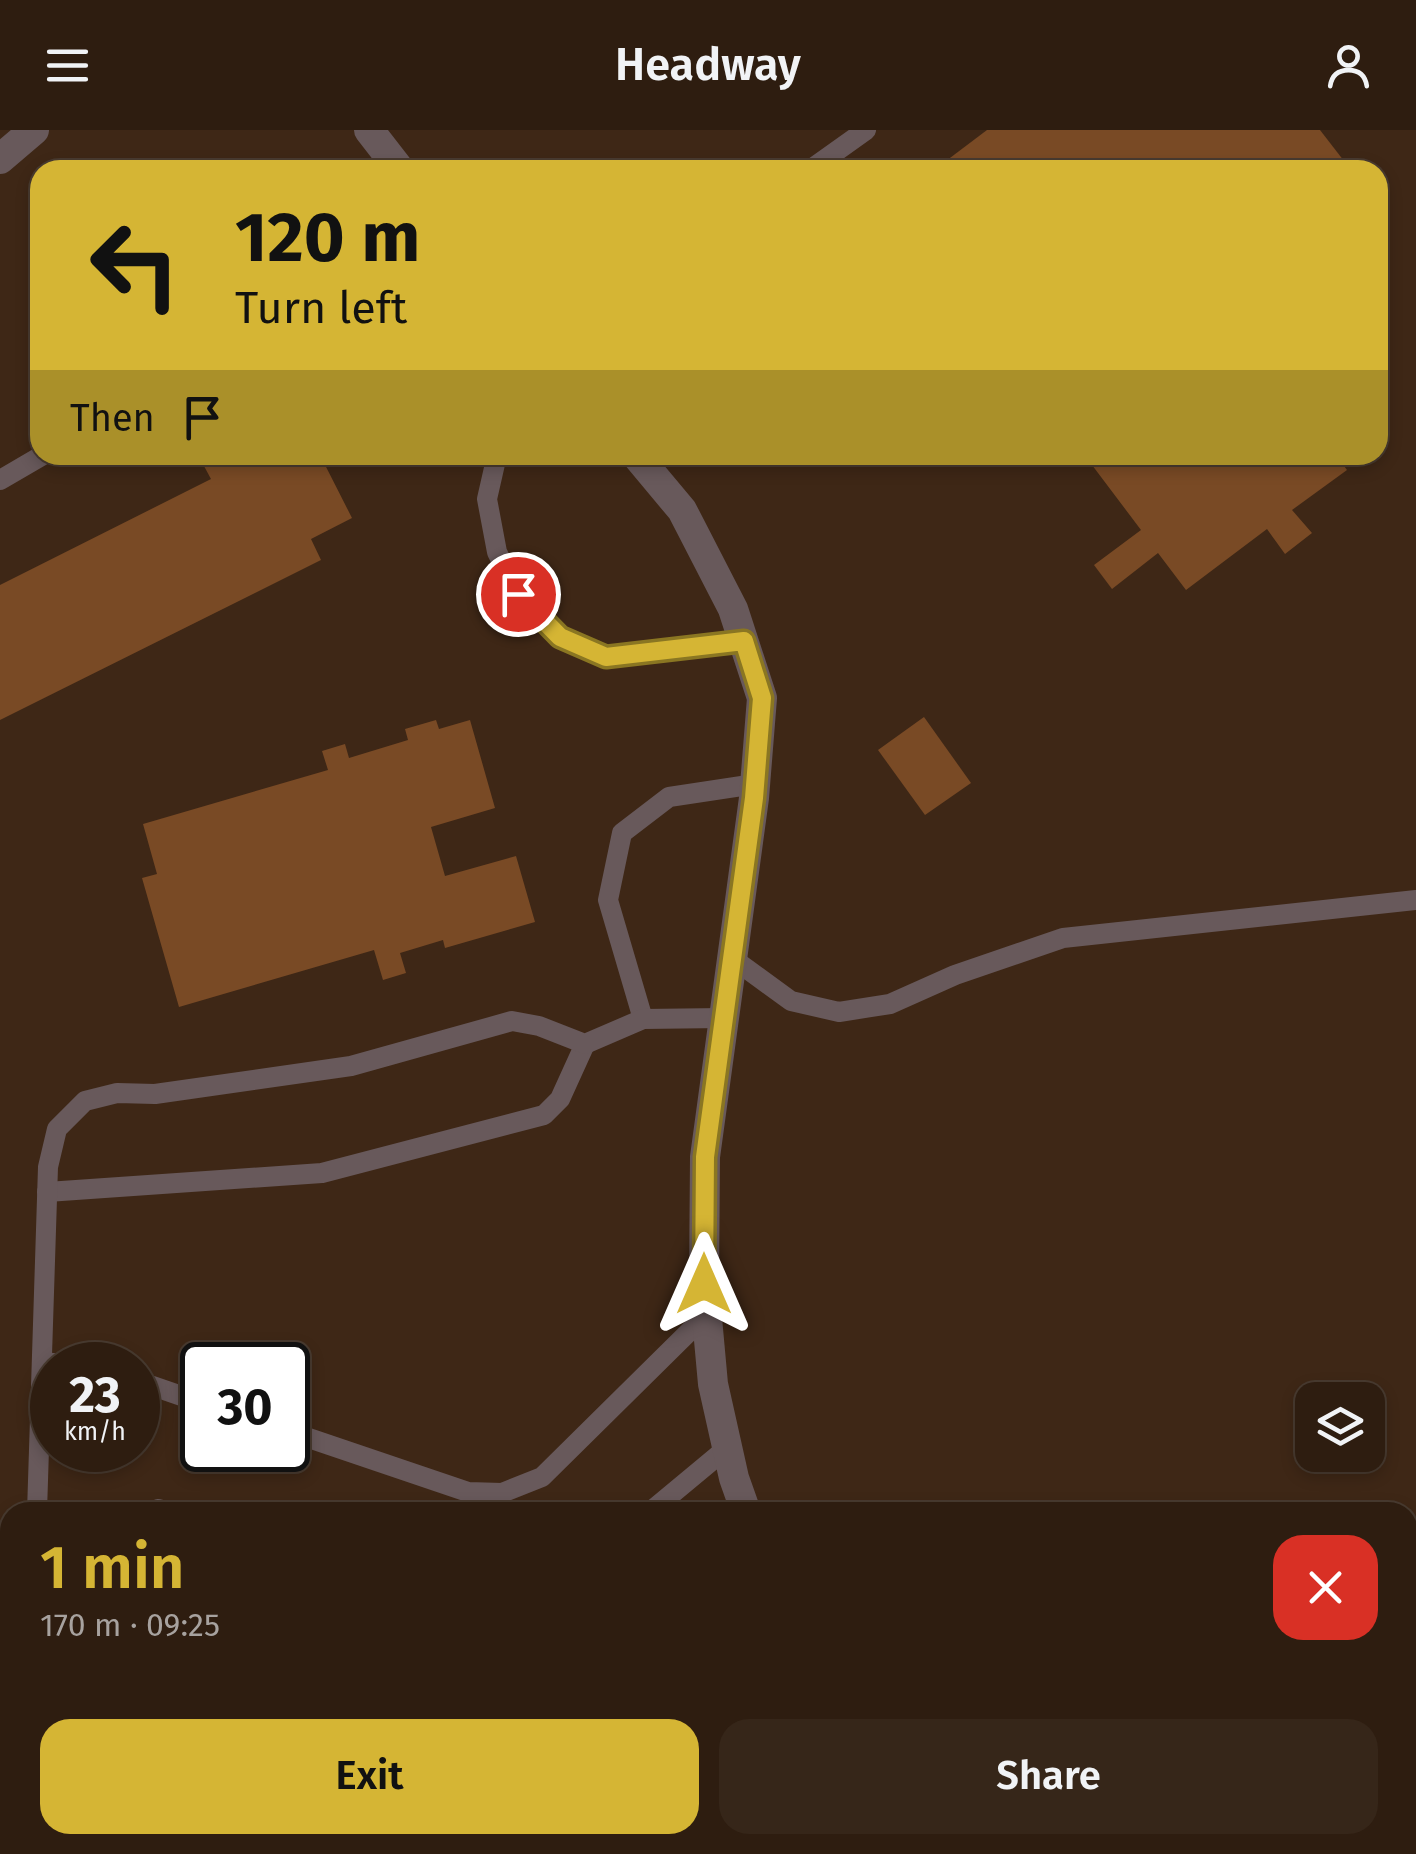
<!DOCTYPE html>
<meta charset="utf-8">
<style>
:root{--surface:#2e1d10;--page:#362619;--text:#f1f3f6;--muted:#a7a29f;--line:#493b30;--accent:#d5b534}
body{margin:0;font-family:"Fira Sans",sans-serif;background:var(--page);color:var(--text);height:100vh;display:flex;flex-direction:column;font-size:38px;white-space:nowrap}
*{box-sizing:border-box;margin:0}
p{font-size:32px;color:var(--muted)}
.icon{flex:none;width:55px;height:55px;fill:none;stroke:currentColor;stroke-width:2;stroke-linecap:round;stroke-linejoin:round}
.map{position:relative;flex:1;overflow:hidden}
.side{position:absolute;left:0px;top:1372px;width:1418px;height:352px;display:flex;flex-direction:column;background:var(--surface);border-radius:30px 30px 0 0;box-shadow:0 5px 15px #0003,0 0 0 2px var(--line)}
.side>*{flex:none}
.guide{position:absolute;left:30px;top:30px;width:1358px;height:305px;border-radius:30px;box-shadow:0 5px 15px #0003,0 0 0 2px var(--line);background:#d5b534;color:#111;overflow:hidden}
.fabs{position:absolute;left:1295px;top:1252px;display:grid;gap:20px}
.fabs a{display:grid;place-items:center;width:90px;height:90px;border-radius:20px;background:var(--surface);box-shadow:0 5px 15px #0003,0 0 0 2px var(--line);font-size:50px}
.speed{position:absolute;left:30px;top:1212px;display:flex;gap:20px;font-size:50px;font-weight:700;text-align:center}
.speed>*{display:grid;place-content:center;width:130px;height:130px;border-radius:50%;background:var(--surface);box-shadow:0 5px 15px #0003,0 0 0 2px var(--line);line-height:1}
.speed small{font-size:25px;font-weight:400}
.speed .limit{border:5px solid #111;border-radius:15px;background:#fff;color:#111}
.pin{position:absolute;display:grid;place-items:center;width:85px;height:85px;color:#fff;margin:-42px;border:5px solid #fff;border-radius:50%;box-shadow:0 2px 10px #0007}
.me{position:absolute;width:110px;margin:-55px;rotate:0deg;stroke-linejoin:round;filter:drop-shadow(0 0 8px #0008)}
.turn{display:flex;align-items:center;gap:35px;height:210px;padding:0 40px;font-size:45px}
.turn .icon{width:130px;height:130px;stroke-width:2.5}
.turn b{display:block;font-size:70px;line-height:85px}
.then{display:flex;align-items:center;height:95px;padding:0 40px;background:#0003;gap:20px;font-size:38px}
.round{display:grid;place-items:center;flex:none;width:105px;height:105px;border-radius:30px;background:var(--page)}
.overview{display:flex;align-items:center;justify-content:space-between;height:170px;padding:0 40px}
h1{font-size:60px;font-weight:600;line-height:75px;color:var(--accent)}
.button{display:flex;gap:20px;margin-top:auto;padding:20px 40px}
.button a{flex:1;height:115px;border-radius:30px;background:var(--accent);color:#111;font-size:40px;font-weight:600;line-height:115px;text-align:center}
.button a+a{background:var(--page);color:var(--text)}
header{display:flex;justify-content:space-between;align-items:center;height:130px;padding:0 40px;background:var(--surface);font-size:45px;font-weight:600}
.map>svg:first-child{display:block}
</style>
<header><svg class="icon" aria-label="menu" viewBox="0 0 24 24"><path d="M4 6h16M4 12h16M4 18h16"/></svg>Headway<svg class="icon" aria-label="person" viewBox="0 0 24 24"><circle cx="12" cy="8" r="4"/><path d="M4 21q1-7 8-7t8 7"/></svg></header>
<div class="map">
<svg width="1416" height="1724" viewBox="0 0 1416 1724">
<rect width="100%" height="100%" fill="#3e2716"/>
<path fill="#485b26" d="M0,1590L10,1618V1715H45L48,1724H0Z"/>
<g fill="#794a25">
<path d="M987,0H1320L1351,40H934Z"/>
<path d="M198,325H320L352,388L311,409L321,430L0,590V455L211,349Z"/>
<path d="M1105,325H1336L1347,340L1292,380L1312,403L1285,424L1267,399L1186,460L1158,423L1112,459L1094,435L1141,400L1092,335Z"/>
<path d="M924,587L971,653L925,685L878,620Z"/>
<path d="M436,590L439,599L470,590L495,678L431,697L445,746L516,726L535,792L445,818L443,810L400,823L406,843L383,850L374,820L179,877L142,748L157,744L143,694L328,640L322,621L345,614L349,628L408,610L405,599Z"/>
<path d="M178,1715H442L460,1724H189L177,1718Z"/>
<path d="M585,1715H848L836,1724H573Z"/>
</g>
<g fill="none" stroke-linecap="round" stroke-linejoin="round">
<g stroke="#68595b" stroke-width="20">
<path d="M810,40L866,0"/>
<path d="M497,325L487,369L497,422L518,465L560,507L606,527L744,511"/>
<path d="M0,350L43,325"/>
<path d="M732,828L791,871L839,882L890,874L955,845L1063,808L1416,770"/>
<path d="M643,889L608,770L622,703L669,667L755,654"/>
<path d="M47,1062L322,1043L544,985L560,969L585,914"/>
<path d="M42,1232L74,1235"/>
<path d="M138,1251L202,1273"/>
<path d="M288,1301L468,1362L502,1363L542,1347L707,1184"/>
<path d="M158,1379L171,1382"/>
<path d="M37,1382L48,1037L57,999L85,971L117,963L155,964L351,936L512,891L539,896L585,914L643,889L723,888"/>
<path d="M650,1382L727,1318"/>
<path d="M113,1715L117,1724"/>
<path d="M989,1715L992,1724"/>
<path d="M1088,1715L1102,1724"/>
<path d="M1273,1715L1284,1724"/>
<path d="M907,1724L915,1715"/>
</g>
<g stroke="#68595b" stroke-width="30">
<path d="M369,0L400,40"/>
<path d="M0,29L34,0"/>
<path d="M636,325L682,380L733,479L762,568L754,668L705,1027L704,1155L713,1254L734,1348L746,1382"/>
</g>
</g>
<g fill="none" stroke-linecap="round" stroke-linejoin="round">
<g stroke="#8a7622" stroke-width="25">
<path id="route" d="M518,464L560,507L606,527L744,511L762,568L754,668L705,1027L704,1154"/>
</g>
<use href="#route" stroke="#d5b534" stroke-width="18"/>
</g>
</svg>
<div class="fabs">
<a><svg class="icon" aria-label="layers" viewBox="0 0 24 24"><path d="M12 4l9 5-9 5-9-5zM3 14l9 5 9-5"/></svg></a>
</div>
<div class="speed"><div>23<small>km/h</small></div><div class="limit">30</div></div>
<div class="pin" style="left:518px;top:464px;background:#d93025"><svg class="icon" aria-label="arrive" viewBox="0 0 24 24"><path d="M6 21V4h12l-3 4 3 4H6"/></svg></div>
<svg class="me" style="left:704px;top:1154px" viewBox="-20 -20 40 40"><path d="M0-17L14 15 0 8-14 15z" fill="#d5b534" stroke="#fff" stroke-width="4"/></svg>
<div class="guide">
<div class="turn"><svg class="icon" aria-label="left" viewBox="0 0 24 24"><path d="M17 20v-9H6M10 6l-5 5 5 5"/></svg><div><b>120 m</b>Turn left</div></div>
<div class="then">Then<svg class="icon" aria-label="arrive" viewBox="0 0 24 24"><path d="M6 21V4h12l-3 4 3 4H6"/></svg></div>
</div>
<section class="side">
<div class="overview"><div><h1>1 min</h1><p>170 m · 09:25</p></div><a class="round" style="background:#d93025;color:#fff"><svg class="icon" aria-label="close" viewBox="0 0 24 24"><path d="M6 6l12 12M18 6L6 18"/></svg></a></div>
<div class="button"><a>Exit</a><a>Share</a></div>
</section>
</div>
